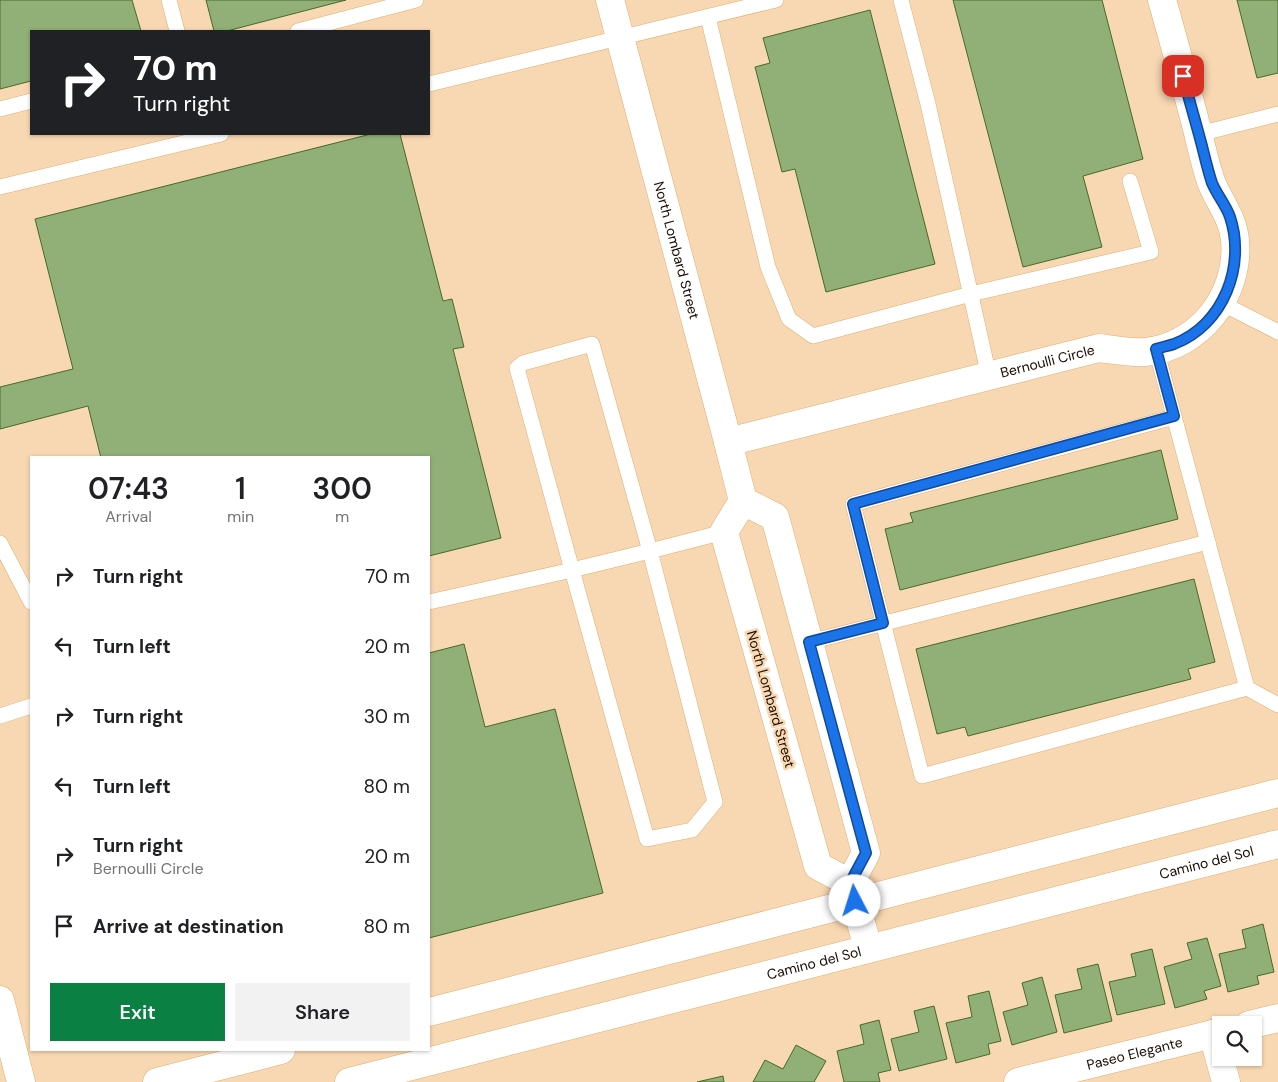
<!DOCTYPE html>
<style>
:root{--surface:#fff;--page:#f2f2f2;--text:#202124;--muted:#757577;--accent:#0b8043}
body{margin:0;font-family:"DM Sans",sans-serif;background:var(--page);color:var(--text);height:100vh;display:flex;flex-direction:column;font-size:19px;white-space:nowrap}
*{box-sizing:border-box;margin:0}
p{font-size:16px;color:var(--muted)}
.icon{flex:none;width:28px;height:28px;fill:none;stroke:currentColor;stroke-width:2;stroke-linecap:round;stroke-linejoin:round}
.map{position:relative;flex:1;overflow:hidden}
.panel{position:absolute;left:30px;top:456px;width:400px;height:595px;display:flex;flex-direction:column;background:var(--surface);border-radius:0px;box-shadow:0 1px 4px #0004}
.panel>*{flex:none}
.top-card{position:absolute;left:30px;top:30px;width:400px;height:105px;border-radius:0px;box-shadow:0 1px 4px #0004;background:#202124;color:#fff;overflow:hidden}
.controls{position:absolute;left:1212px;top:1016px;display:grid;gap:10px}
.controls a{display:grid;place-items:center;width:50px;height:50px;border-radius:0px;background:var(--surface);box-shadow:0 1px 4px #0004;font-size:25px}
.pin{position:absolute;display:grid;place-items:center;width:42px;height:42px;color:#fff;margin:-21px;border-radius:10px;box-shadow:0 2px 8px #0006}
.me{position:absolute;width:55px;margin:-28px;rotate:355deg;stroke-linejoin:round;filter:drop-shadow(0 0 4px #0008)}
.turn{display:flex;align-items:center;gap:18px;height:105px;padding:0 20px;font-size:22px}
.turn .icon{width:65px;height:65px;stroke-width:2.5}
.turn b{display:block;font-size:35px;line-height:42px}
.eta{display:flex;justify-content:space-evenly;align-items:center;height:85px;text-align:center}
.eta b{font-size:30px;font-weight:600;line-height:35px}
.action{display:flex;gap:10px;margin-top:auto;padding:10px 20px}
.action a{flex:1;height:58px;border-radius:0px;background:var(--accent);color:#fff;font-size:20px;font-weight:600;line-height:58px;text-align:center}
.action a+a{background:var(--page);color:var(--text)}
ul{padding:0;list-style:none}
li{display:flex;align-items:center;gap:15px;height:70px;padding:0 20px}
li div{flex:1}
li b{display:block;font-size:19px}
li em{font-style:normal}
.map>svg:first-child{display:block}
</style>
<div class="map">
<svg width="1278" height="1082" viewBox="0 0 1278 1082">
<rect width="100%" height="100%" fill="#f8d8b2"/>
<g fill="#90b078" stroke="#476a27">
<path d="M0,0H132L141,31H31V81L0,89Z"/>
<path d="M206,0H346L227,31H214Z"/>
<path d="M953,0H1102L1143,159L1083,176L1102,247L1023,267Z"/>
<path d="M1237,0H1278V73L1257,78Z"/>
<path d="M870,10L935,264L826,292L795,169L782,172L755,67L770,63L763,38Z"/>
<path d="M371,134H400L443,301L452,299L464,347L453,349L501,538L429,556V458H101L88,406L0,429V387L73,369L35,219Z"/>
<path d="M1161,450L1178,519L900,590L885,529L913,522L910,513Z"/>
<path d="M1194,579L1215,662L1188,669L1191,679L968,736L965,727L937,734L916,649Z"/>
<path d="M464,644L485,727L555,709L603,893L429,938V653Z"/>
<path d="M1263,924L1274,972L1257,976L1259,984L1228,992L1219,954L1246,948L1242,930Z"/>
<path d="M1207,938L1221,986L1204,991L1207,999L1175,1008L1164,967L1192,959L1187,943Z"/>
<path d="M1152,949L1165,1004L1117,1015L1109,982L1136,976L1131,954Z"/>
<path d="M1098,964L1112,1021L1064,1033L1055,995L1082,989L1077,969Z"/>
<path d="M1042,977L1057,1032L1012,1045L1003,1012L1028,1005L1022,983Z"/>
<path d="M989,991L1001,1041L988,1044L990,1054L956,1063L946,1023L972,1017L968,996Z"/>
<path d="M934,1006L947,1059L899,1071L891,1039L919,1032L914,1011Z"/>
<path d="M879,1020L891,1070L878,1073L880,1082H844L837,1051L864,1044L860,1025Z"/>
<path d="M796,1045L826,1061L814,1082H753L765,1060L783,1069Z"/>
<path d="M723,1076L724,1082H697Z"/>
</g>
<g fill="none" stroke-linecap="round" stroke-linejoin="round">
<g stroke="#e1ad6b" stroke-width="16">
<g id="lane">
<path d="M169,0L177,31"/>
<path d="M901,0L928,104L989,376"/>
<path d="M708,17L768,267L789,319L813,336L971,294L1151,252L1130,181"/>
<path d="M298,31L416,0"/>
<path d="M429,84L776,0"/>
<path d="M0,109L31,101"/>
<path d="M1199,134L1278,114"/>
<path d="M0,187L221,134"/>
<path d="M1221,303L1278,332"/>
<path d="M1156,349L1247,688L922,776L853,504L1174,417"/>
<path d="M0,543L31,602"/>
<path d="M650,551L715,802L692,830L647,839L572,570Z"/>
<path d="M429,602L572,570L517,368L523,363L592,344L650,551L724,532"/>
<path d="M809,642L1208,542"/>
<path d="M1247,688L1278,705"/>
<path d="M0,716L31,706"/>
</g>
</g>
<g stroke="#e1ad6b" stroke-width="29">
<g id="street">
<path d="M743,501L775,517L866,853L850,883L868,948"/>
<path id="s1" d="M850,883L818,866L724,532L743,501L728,442L1099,348C1114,350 1130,353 1145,352C1200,347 1240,294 1235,240C1233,218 1220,203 1212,184C1205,165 1201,144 1196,125C1185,83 1174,42 1162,0"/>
<path d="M0,1000L21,1082"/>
<path d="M1249,1025L1278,1018"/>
<path d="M1213,1034L1226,1082"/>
<path id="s2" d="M1018,1082L1221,1032"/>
</g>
</g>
<g stroke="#e1ad6b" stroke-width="29">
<g id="secondary">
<path id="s3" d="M610,0L728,442"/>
<path d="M429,1012L1278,793"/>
<path d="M157,1082L281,1050"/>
<path id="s4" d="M349,1082L1278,844"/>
</g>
</g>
<use href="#lane" stroke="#fff" stroke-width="15"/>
<use href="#street" stroke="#fff" stroke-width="28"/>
<use href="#secondary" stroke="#fff" stroke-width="28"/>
</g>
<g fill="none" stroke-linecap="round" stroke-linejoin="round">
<g stroke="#114b97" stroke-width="12">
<path id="route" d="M855,901L850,883L866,853L809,642L883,623L853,504L1174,416L1156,349C1162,347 1168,346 1174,344C1224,325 1246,265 1230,217C1226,205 1217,195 1212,183C1208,171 1205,158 1202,146C1196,123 1189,100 1183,76"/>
</g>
<use href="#route" stroke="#1a73e8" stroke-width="9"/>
</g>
<g text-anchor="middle" stroke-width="5" stroke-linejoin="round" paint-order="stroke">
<g font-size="14" fill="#1a0c00" stroke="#f8d8b2">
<text dy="5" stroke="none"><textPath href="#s3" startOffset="259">North Lombard Street</textPath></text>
<text dy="5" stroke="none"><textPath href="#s1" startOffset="810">Bernoulli Circle</textPath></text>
<text transform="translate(771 699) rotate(74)" y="5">North Lombard Street</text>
<text dy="5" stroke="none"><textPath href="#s4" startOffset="885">Camino del Sol</textPath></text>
<text dy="5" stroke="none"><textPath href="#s4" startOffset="480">Camino del Sol</textPath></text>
<text dy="5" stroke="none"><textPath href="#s2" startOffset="120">Paseo Elegante</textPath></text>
</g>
</g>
</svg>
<div class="controls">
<a><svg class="icon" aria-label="search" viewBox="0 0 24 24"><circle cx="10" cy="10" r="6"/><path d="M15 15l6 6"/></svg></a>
</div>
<div class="pin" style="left:1183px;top:76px;background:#d93025"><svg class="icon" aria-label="arrive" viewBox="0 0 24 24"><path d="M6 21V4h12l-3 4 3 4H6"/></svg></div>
<svg class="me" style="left:855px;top:901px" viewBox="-20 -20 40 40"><circle r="19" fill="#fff"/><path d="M0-13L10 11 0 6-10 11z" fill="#1a73e8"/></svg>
<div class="top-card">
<div class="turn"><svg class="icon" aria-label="right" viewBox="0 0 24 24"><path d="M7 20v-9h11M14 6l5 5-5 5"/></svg><div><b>70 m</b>Turn right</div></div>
</div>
<section class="panel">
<div class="eta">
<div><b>07:43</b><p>Arrival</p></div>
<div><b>1</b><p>min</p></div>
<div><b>300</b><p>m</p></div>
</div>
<ul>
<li><svg class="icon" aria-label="right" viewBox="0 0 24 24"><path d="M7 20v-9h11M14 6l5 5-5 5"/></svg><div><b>Turn right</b></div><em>70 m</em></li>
<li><svg class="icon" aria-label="left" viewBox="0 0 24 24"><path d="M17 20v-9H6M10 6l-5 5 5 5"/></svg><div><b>Turn left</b></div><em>20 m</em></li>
<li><svg class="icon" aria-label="right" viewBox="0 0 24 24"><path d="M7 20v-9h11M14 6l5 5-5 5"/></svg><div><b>Turn right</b></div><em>30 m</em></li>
<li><svg class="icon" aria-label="left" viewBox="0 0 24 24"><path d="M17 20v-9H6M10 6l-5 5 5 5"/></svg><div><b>Turn left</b></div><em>80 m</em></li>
<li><svg class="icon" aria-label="right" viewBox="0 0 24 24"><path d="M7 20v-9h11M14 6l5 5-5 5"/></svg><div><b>Turn right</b><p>Bernoulli Circle</p></div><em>20 m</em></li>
<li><svg class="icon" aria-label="arrive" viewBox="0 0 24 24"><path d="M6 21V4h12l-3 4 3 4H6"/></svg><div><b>Arrive at destination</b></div><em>80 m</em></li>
</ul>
<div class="action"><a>Exit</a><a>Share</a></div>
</section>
</div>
